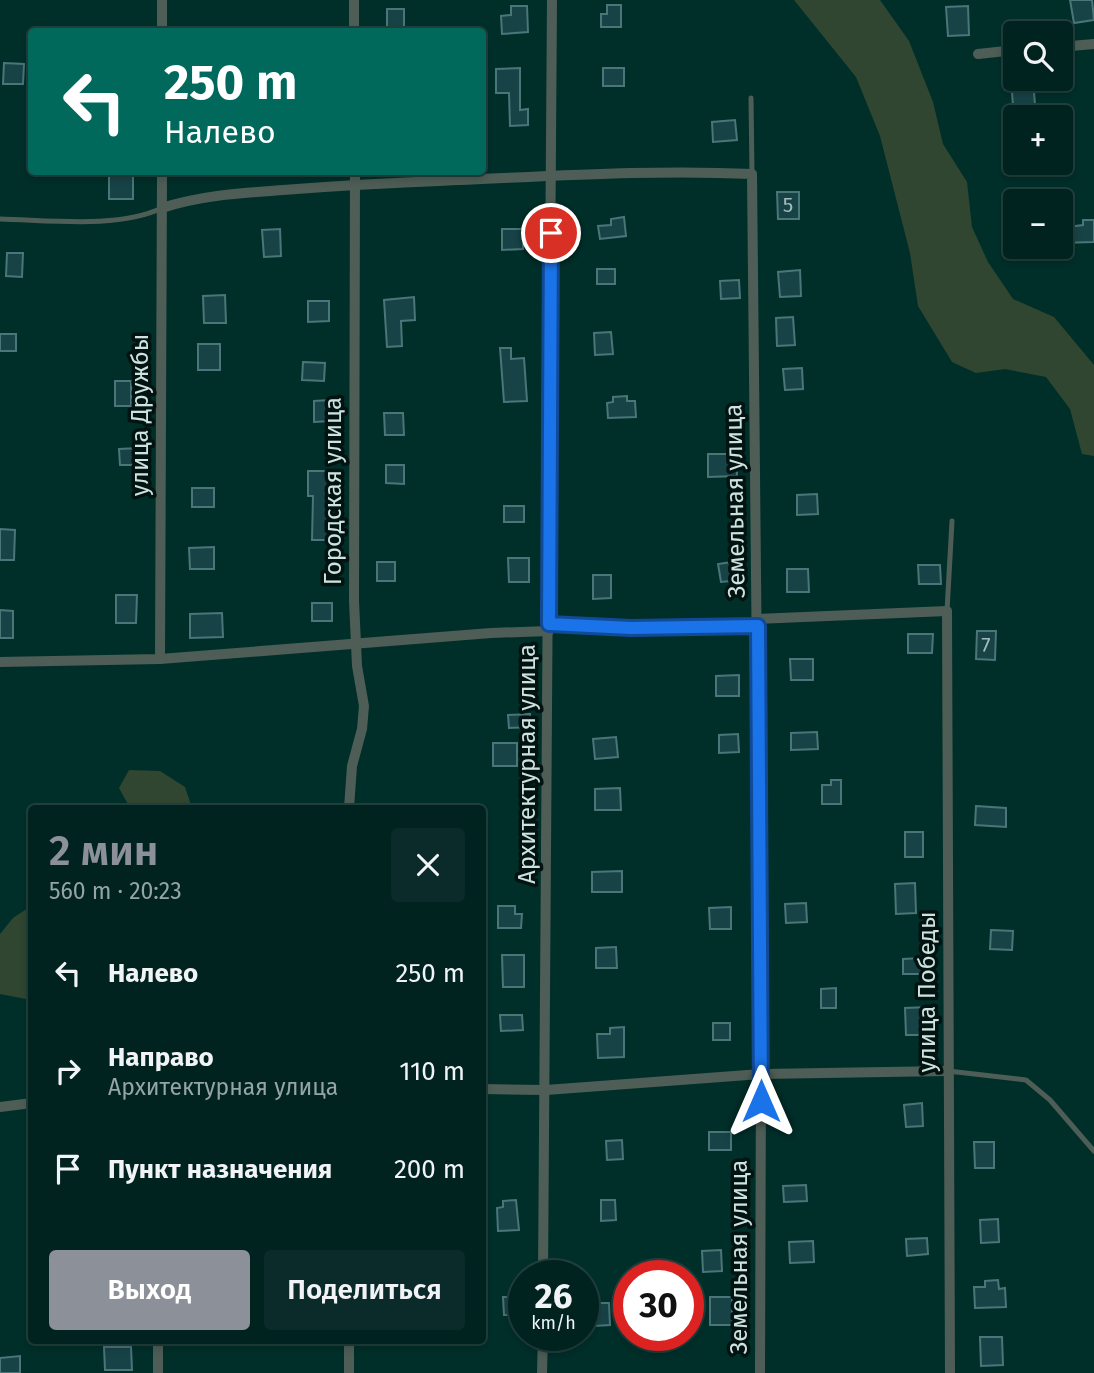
<!DOCTYPE html>
<html lang="ru">
<meta charset="utf-8">
<style>
:root{--surface:#002320;--page:#0a2b29;--text:#f1f3f6;--muted:#95a4a5;--line:#22403e;--accent:#8c9099}
body{margin:0;font-family:"Fira Sans",sans-serif;background:var(--page);color:var(--text);height:100vh;display:flex;flex-direction:column;font-size:26px;white-space:nowrap}
*{box-sizing:border-box;margin:0}
p{font-size:23px;color:var(--muted)}
.icon{flex:none;width:38px;height:38px;fill:none;stroke:currentColor;stroke-width:2;stroke-linecap:round;stroke-linejoin:round}
.map{position:relative;flex:1;overflow:hidden}
.sheet{position:absolute;left:28px;top:805px;width:458px;height:539px;display:flex;flex-direction:column;background:var(--surface);border-radius:7px;box-shadow:0 4px 10px #0003,0 0 0 2px var(--line)}
.sheet>*{flex:none}
.hud{position:absolute;left:28px;top:28px;width:458px;height:147px;border-radius:7px;box-shadow:0 4px 10px #0003,0 0 0 2px var(--line);background:#00695c;color:#fff;overflow:hidden}
.controls{position:absolute;left:1003px;top:21px;display:grid;gap:14px}
.controls a{display:grid;place-items:center;width:70px;height:70px;border-radius:7px;background:var(--surface);box-shadow:0 4px 10px #0003,0 0 0 2px var(--line);font-size:35px}
.speed{position:absolute;left:508px;top:1260px;display:flex;gap:14px;font-size:35px;font-weight:700;text-align:center}
.speed>*{display:grid;place-content:center;width:91px;height:91px;border-radius:50%;background:var(--surface);box-shadow:0 4px 10px #0003,0 0 0 2px var(--line);line-height:1}
.speed small{font-size:18px;font-weight:400}
.speed .limit{border:10px solid #d22;background:#fff;color:#111}
.pin{position:absolute;display:grid;place-items:center;width:60px;height:60px;color:#fff;margin:-30px;border:4px solid #fff;border-radius:50%;box-shadow:0 2px 7px #0007}
.me{position:absolute;width:77px;margin:-38px;rotate:0deg;stroke-linejoin:round;filter:drop-shadow(0 0 5px #0008)}
.turn{display:flex;align-items:center;gap:24px;height:147px;padding:0 21px;font-size:32px}
.turn .icon{width:91px;height:91px;stroke-width:2.5}
.turn b{display:block;font-size:49px;line-height:60px}
.round{display:grid;place-items:center;flex:none;width:74px;height:74px;border-radius:7px;background:var(--page)}
.head{display:flex;align-items:center;justify-content:space-between;height:119px;padding:0 21px}
h1{font-size:42px;font-weight:600;line-height:52px;color:var(--accent)}
.primary-button{display:flex;gap:14px;margin-top:auto;padding:14px 21px}
.primary-button a{flex:1;height:80px;border-radius:7px;background:var(--accent);color:#fff;font-size:28px;font-weight:600;line-height:80px;text-align:center}
.primary-button a+a{background:var(--page);color:var(--text)}
ul{padding:0;list-style:none}
li{display:flex;align-items:center;gap:21px;height:98px;padding:0 21px}
li div{flex:1}
li b{display:block;font-size:26px}
li em{font-style:normal}
.map>svg:first-child{display:block}
</style>
<div class="map">
<svg width="1094" height="1373" viewBox="0 0 1094 1373">
<rect width="100%" height="100%" fill="#002f2a"/>
<g fill="#304630">
<path d="M794,0H880L909,41L933,102L943,144L967,182L972,227L988,262L1013,299L1054,317L1094,365V456L1082,454L1070,409L1046,377L1005,369L976,373L952,362L918,306L910,253L880,136L856,77Z"/>
<path d="M129,770L160,771L185,787L192,808H130L119,788Z"/>
<path d="M31,906V1000L0,994V934L13,918Z"/>
</g>
<g fill="#174347" stroke="#4a7579" stroke-width="2">
<path d="M1070,0H1092L1094,20L1074,23Z"/>
<path d="M607,5H621V27H601V14H607Z"/>
<path d="M511,6H527L528,32L502,34L501,16L511,15Z"/>
<path d="M968,6L969,35L948,36L946,7Z"/>
<rect x="387" y="9" width="17" height="22"/>
<path d="M4,63L24,64L23,84H3Z"/>
<path d="M520,68V110L528,109V125L510,126L509,93H496V69Z"/>
<rect x="603" y="68" width="21" height="18"/>
<path d="M1011,79H1033L1035,105L1013,106Z"/>
<path d="M735,120L737,140L713,142L712,122Z"/>
<rect x="109" y="175" width="24" height="24"/>
<path d="M777,192H799V219H778Z"/>
<path d="M624,217L626,236L600,239L598,226L611,225V219Z"/>
<path d="M1083,220H1094V242L1060,243V228L1083,225Z"/>
<path d="M280,229L281,256L264,257L262,230Z"/>
<path d="M502,229H523V249L502,250Z"/>
<path d="M7,253H23L22,277L6,276Z"/>
<rect x="597" y="269" width="18" height="15"/>
<path d="M800,270L801,296L780,297L778,272Z"/>
<path d="M739,280L740,298L721,299L720,281Z"/>
<path d="M225,295L226,323H204L203,296Z"/>
<path d="M414,297L415,320L401,321L402,346L387,347L384,300Z"/>
<path d="M308,301H329V321L308,322Z"/>
<path d="M793,317L795,345L777,346L776,318Z"/>
<path d="M611,332L613,354L595,355L594,333Z"/>
<rect x="0" y="334" width="16" height="17"/>
<rect x="198" y="344" width="22" height="26"/>
<path d="M500,348H511V359L524,358L527,401L504,402Z"/>
<path d="M303,362L325,363L324,381L302,380Z"/>
<path d="M802,368L803,389L785,390L783,369Z"/>
<rect x="115" y="381" width="16" height="25"/>
<path d="M627,396V401H635L636,417L608,418L607,403L613,402V397Z"/>
<path d="M330,400L331,421L314,422V401Z"/>
<path d="M384,413H403L404,435H385Z"/>
<path d="M138,448L139,465H120L119,449Z"/>
<path d="M708,454H736L737,476L708,477Z"/>
<path d="M386,465H404V484L386,483Z"/>
<path d="M308,471H333L332,540H312L313,496H308Z"/>
<rect x="192" y="488" width="22" height="19"/>
<path d="M817,494L818,514L797,515V495Z"/>
<rect x="504" y="506" width="20" height="16"/>
<path d="M0,529L15,530L14,560H0Z"/>
<path d="M214,547V569H190L189,548Z"/>
<path d="M508,558H529V582H509Z"/>
<path d="M739,561L741,580L721,582L718,564Z"/>
<rect x="377" y="562" width="18" height="19"/>
<path d="M918,565H940L941,584H919Z"/>
<path d="M787,569H808L809,592H787Z"/>
<path d="M593,575H611V598L593,599Z"/>
<path d="M116,595H137L136,623H116Z"/>
<rect x="312" y="603" width="20" height="18"/>
<path d="M0,610L13,611V638H0Z"/>
<path d="M222,613L223,637L190,638V614Z"/>
<path d="M977,631H996L995,660L976,659Z"/>
<path d="M908,634H933L932,653H908Z"/>
<path d="M790,659H813V680H791Z"/>
<path d="M739,675V696H716V676Z"/>
<path d="M530,714L531,727L509,728L508,715Z"/>
<path d="M817,732L818,749L791,750V733Z"/>
<path d="M738,734L739,752L719,753V735Z"/>
<path d="M616,737L618,757L595,759L593,739Z"/>
<rect x="493" y="743" width="24" height="23"/>
<path d="M831,780H841V804H822V785H831Z"/>
<path d="M620,788L621,810H595V789Z"/>
<path d="M976,806L1006,808V827L975,825Z"/>
<rect x="905" y="832" width="18" height="25"/>
<path d="M622,871V892H592V872Z"/>
<path d="M915,883L916,913L896,914L895,884Z"/>
<path d="M806,903L807,922L786,923L785,904Z"/>
<path d="M498,906H515V914H522L521,928H498Z"/>
<path d="M731,907V929H710L709,908Z"/>
<path d="M991,930L1013,931L1012,950L990,949Z"/>
<path d="M616,947L617,968H596V948Z"/>
<path d="M502,955H524V987H503Z"/>
<path d="M921,958V974H903V959Z"/>
<path d="M836,988V1008H821V989Z"/>
<path d="M929,1007V1035H906L905,1008Z"/>
<path d="M500,1015H522L523,1030L501,1031Z"/>
<rect x="713" y="1023" width="17" height="17"/>
<path d="M624,1027V1057L598,1058L597,1034H610V1028Z"/>
<path d="M922,1103L923,1126L906,1127L904,1105Z"/>
<rect x="709" y="1132" width="22" height="18"/>
<path d="M622,1140L623,1159L607,1160L606,1141Z"/>
<path d="M974,1142H994V1168H975Z"/>
<path d="M806,1185L807,1201L784,1202L783,1186Z"/>
<path d="M516,1200L519,1230L498,1231L497,1208L503,1207V1201Z"/>
<path d="M601,1200H615L616,1220L601,1221Z"/>
<path d="M998,1219L999,1242L981,1243L980,1220Z"/>
<path d="M927,1238L928,1254L907,1256L906,1239Z"/>
<path d="M813,1241L814,1262L790,1263L789,1242Z"/>
<path d="M721,1250L722,1271L703,1272L702,1251Z"/>
<path d="M998,1280L999,1289L1005,1288L1006,1307L975,1308L974,1287H985V1281Z"/>
<path d="M503,1297H517L518,1315H504Z"/>
<rect x="710" y="1297" width="22" height="28"/>
<path d="M593,1303H609L610,1325L594,1326Z"/>
<path d="M980,1337H1002L1003,1365L981,1366Z"/>
<path d="M104,1347H131L132,1370H105Z"/>
<path d="M20,1356V1373H0V1358Z"/>
</g>
<g fill="none" stroke-linecap="round" stroke-linejoin="round">
<g stroke="#4e5e56" stroke-width="5">
<path d="M751,98L752,174"/>
<path d="M0,219C49,220 118,229 162,208"/>
<path d="M947,611L952,521"/>
<path d="M948,1071L1026,1080L1050,1100L1094,1151"/>
</g>
<g stroke="#4e5e56" stroke-width="10">
<path d="M162,0V32"/>
<path d="M354,0V32"/>
<path d="M1060,47L1094,44"/>
<path d="M978,54L1015,50"/>
<path d="M162,208C202,195 242,193 283,190C335,186 386,183 438,181C541,177 649,169 752,174L761,1074L760,1373"/>
<path d="M758,619L947,611L950,1373"/>
<path d="M549,624L631,628L758,626"/>
<path d="M160,659L162,172"/>
<path d="M0,662L160,659L491,633L549,631"/>
<path d="M349,808L352,766L362,729L364,706L357,666L354,601L355,172"/>
<path d="M483,1089L546,1090L761,1074L948,1071"/>
<path d="M0,1107L32,1103"/>
<path d="M543,1276L552,0"/>
<path d="M158,1340V1373"/>
<path d="M349,1373V1340"/>
<path d="M542,1373L543,1335"/>
</g>
</g>
<g fill="none" stroke-linecap="round" stroke-linejoin="round">
<g stroke="#114b97" stroke-width="18">
<path id="route" d="M551,233L549,624L631,628L758,626L761,1101"/>
</g>
<use href="#route" stroke="#1a73e8" stroke-width="12"/>
</g>
<g text-anchor="middle" stroke-width="7" stroke-linejoin="round" paint-order="stroke">
<g font-size="21" fill="#a0bbb9">
<text x="788" y="212">5</text>
<text x="986" y="652">7</text>
</g>
<g font-size="24" fill="#cde3df" stroke="#031311">
<text transform="translate(140 415) rotate(-90)" y="8">улица Дружбы</text>
<text transform="translate(333 491) rotate(-90)" y="8">Городская улица</text>
<text transform="translate(735 501) rotate(-91)" y="8">Земельная улица</text>
<text transform="translate(527 764) rotate(-90)" y="8">Архитектурная улица</text>
<text transform="translate(927 992) rotate(-90)" y="8">улица Победы</text>
<text transform="translate(739 1257) rotate(-90)" y="8">Земельная улица</text>
</g>
</g>
</svg>
<div class="controls">
<a><svg class="icon" aria-label="search" viewBox="0 0 24 24"><circle cx="10" cy="10" r="6"/><path d="M15 15l6 6"/></svg></a>
<a>+</a>
<a>−</a>
</div>
<div class="speed"><div>26<small>km/h</small></div><div class="limit">30</div></div>
<div class="pin" style="left:551px;top:233px;background:#d93025"><svg class="icon" aria-label="arrive" viewBox="0 0 24 24"><path d="M6 21V4h12l-3 4 3 4H6"/></svg></div>
<svg class="me" style="left:761px;top:1101px" viewBox="-20 -20 40 40"><path d="M0-17L14 15 0 8-14 15z" fill="#1a73e8" stroke="#fff" stroke-width="4"/></svg>
<div class="hud">
<div class="turn"><svg class="icon" aria-label="left" viewBox="0 0 24 24"><path d="M17 20v-9H6M10 6l-5 5 5 5"/></svg><div><b>250 m</b>Налево</div></div>
</div>
<section class="sheet">
<div class="head"><div><h1>2 мин</h1><p>560 m · 20:23</p></div><a class="round"><svg class="icon" aria-label="close" viewBox="0 0 24 24"><path d="M6 6l12 12M18 6L6 18"/></svg></a></div>
<ul>
<li><svg class="icon" aria-label="left" viewBox="0 0 24 24"><path d="M17 20v-9H6M10 6l-5 5 5 5"/></svg><div><b>Налево</b></div><em>250 m</em></li>
<li><svg class="icon" aria-label="right" viewBox="0 0 24 24"><path d="M7 20v-9h11M14 6l5 5-5 5"/></svg><div><b>Направо</b><p>Архитектурная улица</p></div><em>110 m</em></li>
<li><svg class="icon" aria-label="arrive" viewBox="0 0 24 24"><path d="M6 21V4h12l-3 4 3 4H6"/></svg><div><b>Пункт назначения</b></div><em>200 m</em></li>
</ul>
<div class="primary-button"><a>Выход</a><a>Поделиться</a></div>
</section>
</div>
